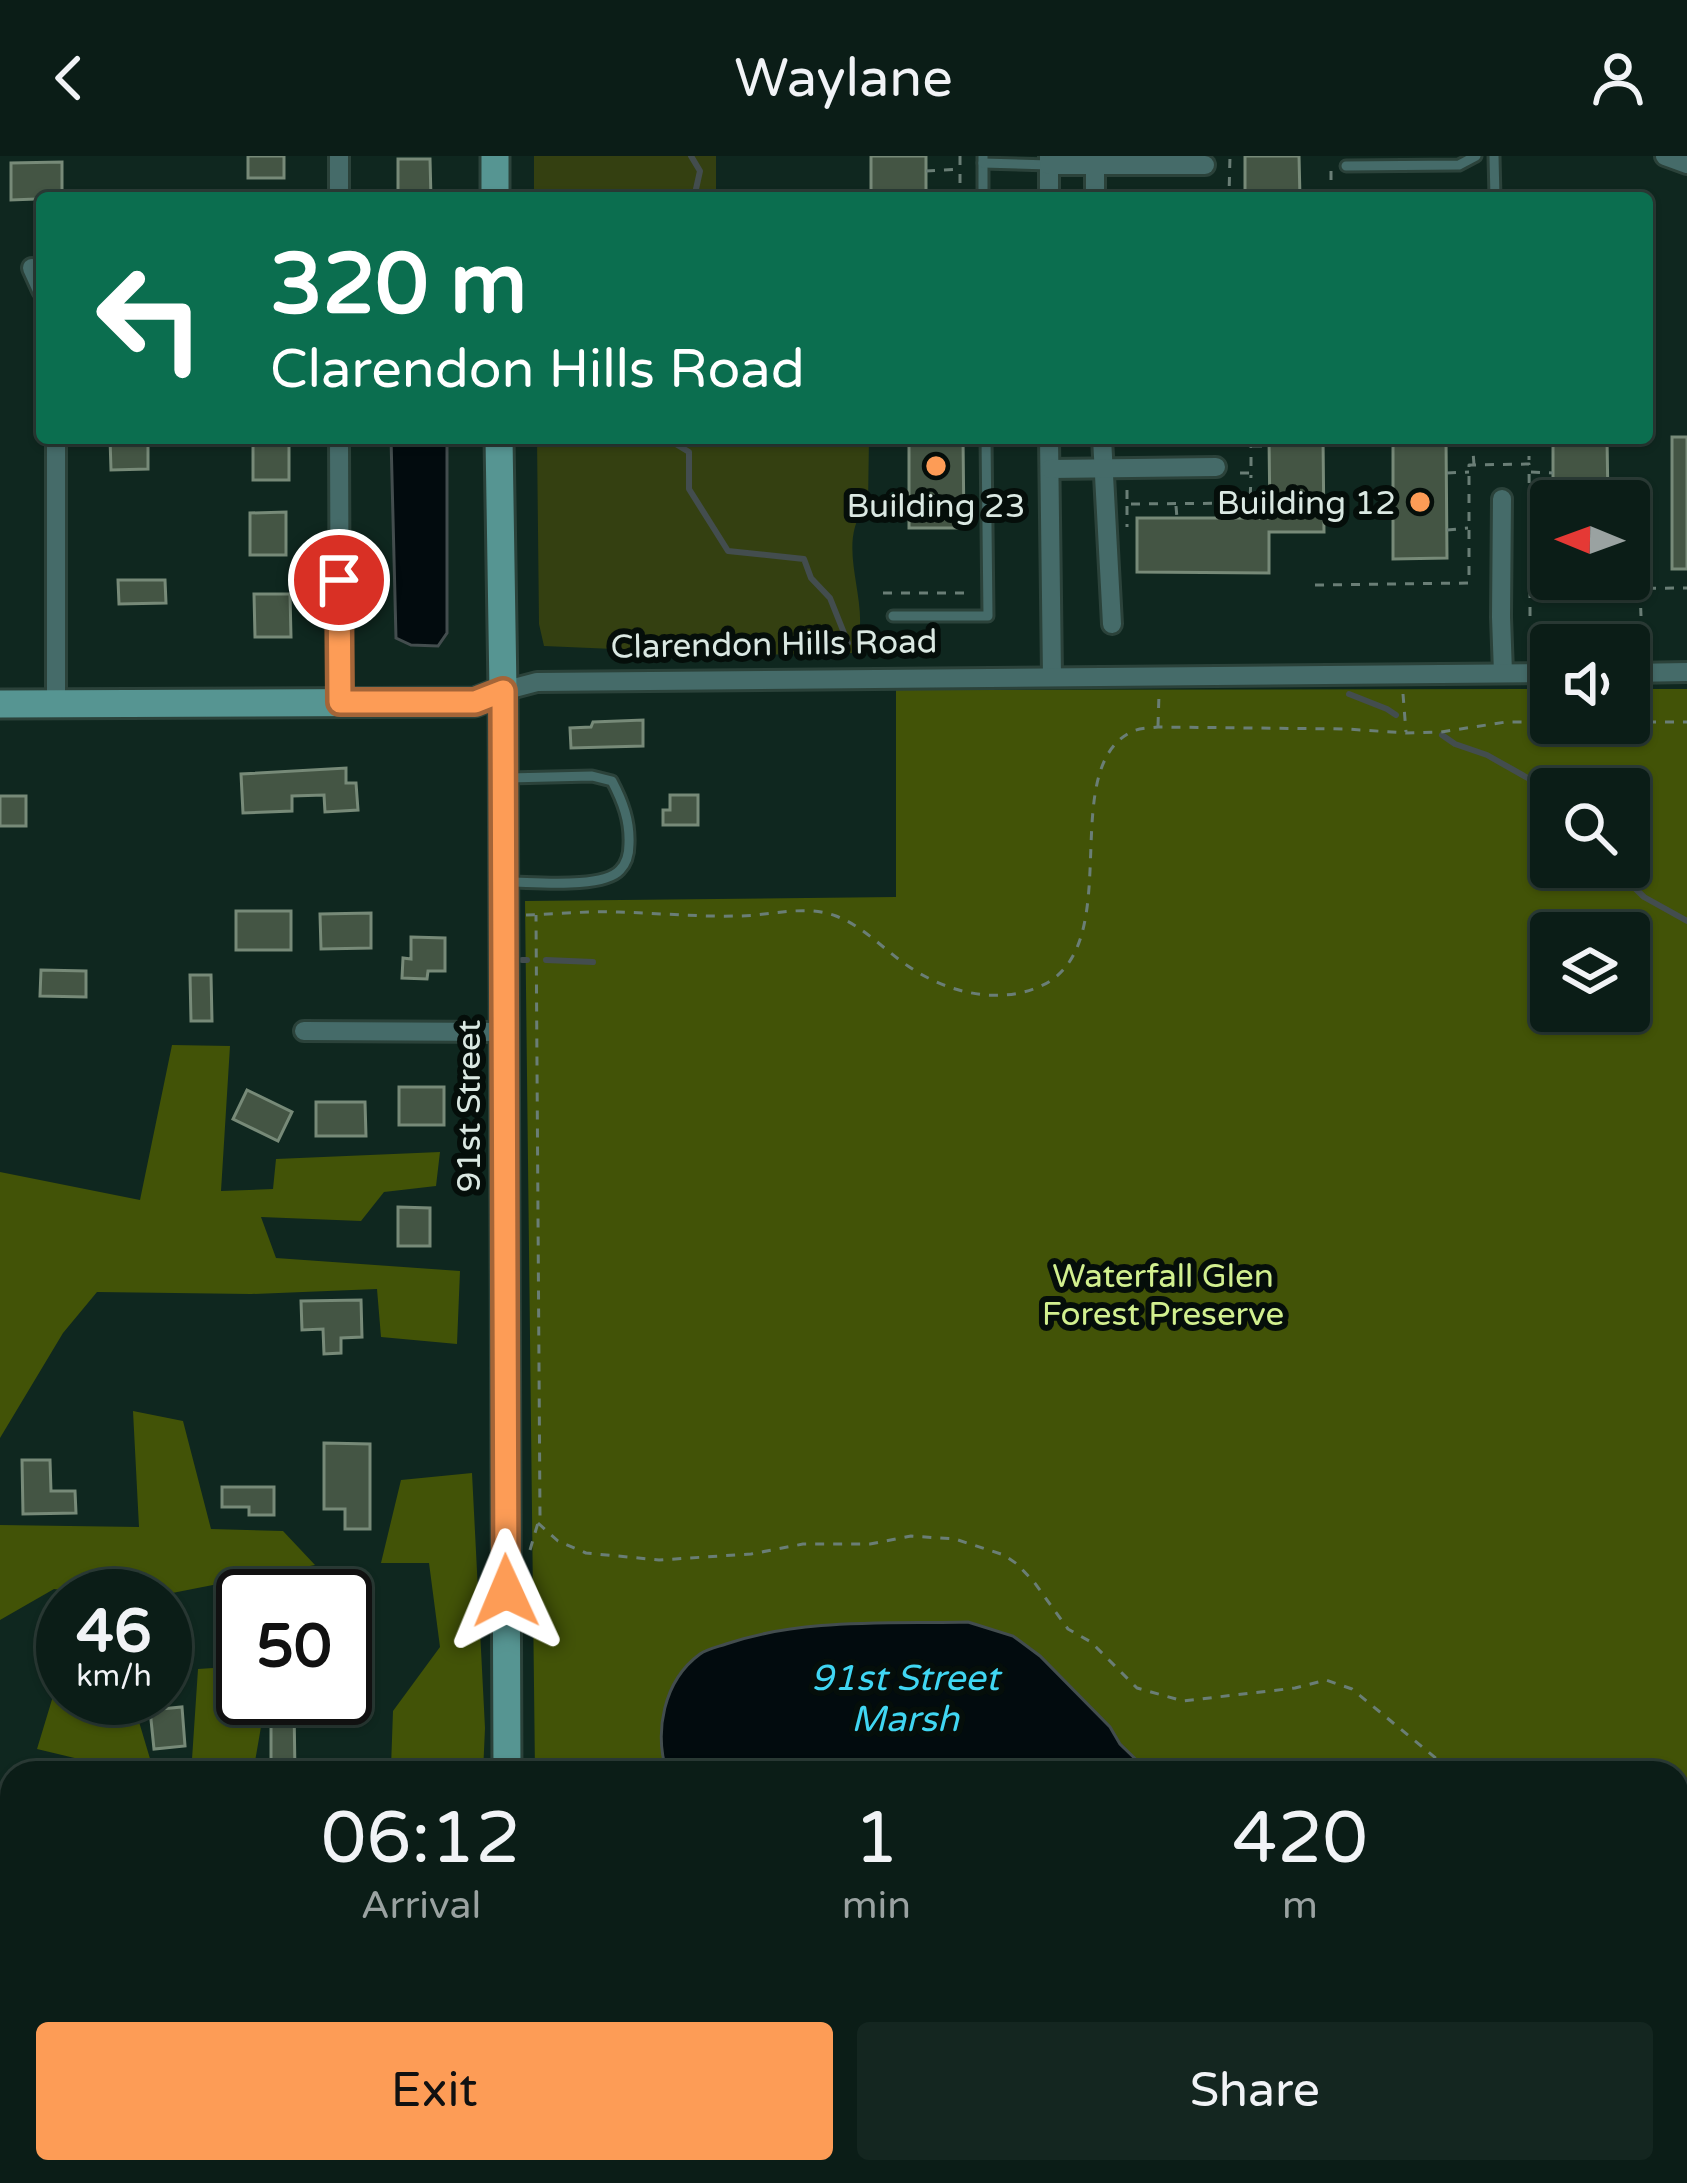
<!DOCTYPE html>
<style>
:root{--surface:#0b1d17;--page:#142620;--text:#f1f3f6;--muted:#9aa2a1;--line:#2b3b36;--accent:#fd9c56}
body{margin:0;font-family:"Varela Round",sans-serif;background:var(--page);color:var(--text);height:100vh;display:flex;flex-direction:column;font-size:45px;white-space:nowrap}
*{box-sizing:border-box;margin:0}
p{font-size:39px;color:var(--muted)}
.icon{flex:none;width:66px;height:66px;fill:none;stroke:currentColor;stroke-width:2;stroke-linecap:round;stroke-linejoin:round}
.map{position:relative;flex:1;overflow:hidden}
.sheet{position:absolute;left:0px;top:1605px;width:1689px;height:423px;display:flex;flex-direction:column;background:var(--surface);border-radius:36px 36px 0 0;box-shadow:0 3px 9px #0004,0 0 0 3px var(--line)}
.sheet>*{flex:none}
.hud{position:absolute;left:36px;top:36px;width:1617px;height:252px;border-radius:12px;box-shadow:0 3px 9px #0004,0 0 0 3px var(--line);background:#0b6e4f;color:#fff;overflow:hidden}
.needle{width:78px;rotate:271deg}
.tools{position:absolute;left:1530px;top:324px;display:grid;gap:24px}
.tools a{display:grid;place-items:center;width:120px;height:120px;border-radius:12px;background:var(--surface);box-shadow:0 3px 9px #0004,0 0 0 3px var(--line);font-size:60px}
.speed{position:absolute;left:36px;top:1413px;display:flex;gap:24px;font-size:60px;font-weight:700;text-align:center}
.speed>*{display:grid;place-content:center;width:156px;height:156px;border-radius:50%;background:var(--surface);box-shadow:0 3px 9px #0004,0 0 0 3px var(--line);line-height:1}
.speed small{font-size:30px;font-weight:400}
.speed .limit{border:6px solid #111;border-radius:18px;background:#fff;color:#111}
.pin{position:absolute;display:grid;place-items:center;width:102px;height:102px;color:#fff;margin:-51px;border:6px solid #fff;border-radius:50%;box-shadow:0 3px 12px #0007}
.me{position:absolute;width:132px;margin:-66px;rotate:359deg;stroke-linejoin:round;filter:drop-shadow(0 0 9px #0008)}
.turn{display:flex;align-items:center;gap:42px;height:252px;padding:0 36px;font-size:54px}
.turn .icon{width:156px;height:156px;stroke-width:2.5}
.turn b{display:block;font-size:84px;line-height:102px}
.eta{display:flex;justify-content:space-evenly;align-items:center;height:204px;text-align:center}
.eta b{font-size:72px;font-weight:600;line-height:84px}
.cta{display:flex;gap:24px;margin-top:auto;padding:24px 36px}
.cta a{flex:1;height:138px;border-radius:12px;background:var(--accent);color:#111;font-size:48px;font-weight:600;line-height:138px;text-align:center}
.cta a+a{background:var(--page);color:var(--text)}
header{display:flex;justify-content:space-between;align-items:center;height:156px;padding:0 36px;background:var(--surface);font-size:54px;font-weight:600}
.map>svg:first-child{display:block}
</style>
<header><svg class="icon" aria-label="back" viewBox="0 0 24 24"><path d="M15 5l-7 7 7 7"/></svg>Waylane<svg class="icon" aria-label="person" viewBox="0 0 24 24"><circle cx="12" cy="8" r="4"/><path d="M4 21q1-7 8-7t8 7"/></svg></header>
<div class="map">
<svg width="1687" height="2027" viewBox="0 0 1687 2027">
<rect width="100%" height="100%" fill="#0f271f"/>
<g fill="#344011">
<rect x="534" y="0" width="182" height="42"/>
<path d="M537,282H869L868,348C837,381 862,429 860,469C860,478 855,488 852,497L753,499L544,490L539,468Z"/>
</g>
<g fill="#425307" fill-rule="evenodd">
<path d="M1551,533V567H1629V533H1687V2027H539V2016H1677V1617H535L525,745L896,741V534ZM1551,633H1629V711H1551ZM1551,777H1629V855H1551Z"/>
<path d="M172,889L230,890L221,1035L273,1033L276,1003L440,996L436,1030L384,1036L361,1065L261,1061L276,1102L460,1115L457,1188L381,1181L377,1133L251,1138L97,1136L63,1177L0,1282V1016L140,1044Z"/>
<path d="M133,1255L183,1265L211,1373L283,1375L315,1409L157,1440H110L54,1433L0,1464V1369L139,1371Z"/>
<path d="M472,1317L485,1572L483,1617H376L391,1611L393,1555L440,1491L429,1407H381L401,1324Z"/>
<path d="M243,1510V1542H266L253,1617H111L108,1610L37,1593L57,1527L63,1528V1542H110L134,1549L151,1606L192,1603L198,1513Z"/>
</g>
<g fill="#020b0e" stroke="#434d4e" stroke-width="3">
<path d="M391,282H447V477L438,490L411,489L396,482Z"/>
<path d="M968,1466L1013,1480L1040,1500L1110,1571L1120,1588L1150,1617H667C654,1576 663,1525 700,1498C707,1493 717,1491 726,1488C802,1462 889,1468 968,1466Z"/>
<path d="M809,2016H1084L1044,2027H812Z"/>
<path d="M1249,2016H1435L1433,2027H1262Z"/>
</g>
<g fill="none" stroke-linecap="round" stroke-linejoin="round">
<g stroke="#434d4e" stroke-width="6">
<path d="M691,0L700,15L694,42"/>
<path d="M666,282L689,296V333L728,395L804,403L811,422L830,442L848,487"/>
<path d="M1349,538L1387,553L1396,559"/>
<path d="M1442,579L1455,588L1487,599L1533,625L1551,641"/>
<path d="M1613,711L1644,741L1687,765"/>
<path d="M522,804H527"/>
<path d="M546,804L593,806"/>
</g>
</g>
<g fill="#454" stroke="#778a78" stroke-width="3">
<rect x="248" y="0" width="36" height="22"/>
<rect x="871" y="0" width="55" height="42"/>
<path d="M1245,0H1299L1300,42H1245Z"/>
<path d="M398,3H430L431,42H398Z"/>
<path d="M62,6V42L11,44V7Z"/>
<rect x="1672" y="281" width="15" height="132"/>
<path d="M110,282H148V313L111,314Z"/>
<rect x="253" y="282" width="36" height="42"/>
<path d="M909,282H963L964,372H909Z"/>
<path d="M1269,282H1323L1324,376H1269V417L1137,416V362H1270Z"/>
<path d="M1446,282L1447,402L1393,403V283Z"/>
<path d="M1553,282H1607L1608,345H1553Z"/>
<path d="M286,356V399H250V357Z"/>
<path d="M118,424H165L166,447L119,448Z"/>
<path d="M254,438H290L291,481H255Z"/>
<path d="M643,564V590L571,592L570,572L591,571L593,566Z"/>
<path d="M346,612V627H356L358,654L325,656L324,639L292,640V655L243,657L241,618Z"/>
<path d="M670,639H698V669H663V654H670Z"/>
<rect x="0" y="640" width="26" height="30"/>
<rect x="236" y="755" width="55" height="39"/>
<path d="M371,757V792L321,793L320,758Z"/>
<path d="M411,781L445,782V815H428L427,823L402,822L403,802L411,803Z"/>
<path d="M41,814L86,815V841L40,840Z"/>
<path d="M190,819H211L212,865H191Z"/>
<rect x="399" y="931" width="45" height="38"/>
<path d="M247,934L292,956L278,985L233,963Z"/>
<path d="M316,946H365L366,980H316Z"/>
<path d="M398,1051L430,1052V1090H398Z"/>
<path d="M361,1144L362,1181L341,1182V1197L324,1198L323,1173L302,1174L301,1145Z"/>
<path d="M324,1287L370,1288V1373H345V1353H324Z"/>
<path d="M22,1304H50L51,1335H75L76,1357L23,1358Z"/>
<path d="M222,1331H274V1359H249V1351H222Z"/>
<path d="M182,1551L185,1590L154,1593L150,1554Z"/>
<path d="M271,1552H294L295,1617H271Z"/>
</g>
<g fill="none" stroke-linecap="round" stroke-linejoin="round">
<g stroke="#2b423a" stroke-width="15">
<g id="lane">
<path d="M983,0V42"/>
<path d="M1494,0L1495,42"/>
<path d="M983,7L1049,9"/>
<path d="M1346,10L1459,9L1476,0"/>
<path d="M893,460H988L986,282"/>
<path d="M508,622L592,620L612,625C623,646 630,665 629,688C629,697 627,707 620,714C603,733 534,726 509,726"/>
</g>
</g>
<g stroke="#2b423a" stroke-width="24">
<g id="street">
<path d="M339,0V42"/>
<path d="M1049,0V42"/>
<path d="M1665,0L1687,8"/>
<path d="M1095,8V42"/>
<path d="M1049,9H1205"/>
<path d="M32,112L42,134"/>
<path d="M56,282V548"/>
<path d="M339,282L340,546"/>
<path d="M1049,282L1052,520"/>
<path d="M1102,282L1112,468"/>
<path d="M1050,313L1216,311"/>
<path d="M1502,343L1501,461L1503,517"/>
<path d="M1629,517L1687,516"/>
<path d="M503,535L537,526L1551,517"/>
<path d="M304,875L504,876"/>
<path d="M0,1813H12"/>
</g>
</g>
<g stroke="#2b423a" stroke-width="33">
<g id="secondary">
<path d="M495,0V42"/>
<path d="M499,282L503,535L507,1617"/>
<path d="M0,548L475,546L503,535"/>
<path d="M511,2016V2027"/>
</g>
</g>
<g stroke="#6a7e76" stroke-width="3" stroke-dasharray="9 9" stroke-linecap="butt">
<path d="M960,0V42"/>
<path d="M926,15L960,13"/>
<path d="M1229,39H1245"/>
<path d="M1331,39L1434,38L1438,42"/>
<path d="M1112,40L1229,39L1230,0"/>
<path d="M1331,42V14"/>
<path d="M963,282H967"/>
<path d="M1129,282V289L1251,286V317H1233"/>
<path d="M1472,282L1474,309"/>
<path d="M1529,282V304"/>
<path d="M1253,290H1269"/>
<path d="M1531,316L1553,317"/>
<path d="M1447,317L1469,316"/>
<path d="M1127,334V348L1250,347L1251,319"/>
<path d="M1252,347L1270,346"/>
<path d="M1232,349V362"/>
<path d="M1127,350V371"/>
<path d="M1176,350L1177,362"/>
<path d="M1529,371L1551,372"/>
<path d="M1447,374L1468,372"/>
<path d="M1315,429L1469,427V309L1529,308L1530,433H1520"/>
<path d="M1640,434L1641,460"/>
<path d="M883,437H973"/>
<path d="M1530,460V433L1687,432"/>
<path d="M1403,538L1406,576"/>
<path d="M1629,566H1687"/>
<path d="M1158,570L1159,538"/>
<path d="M526,759C556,758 587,755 618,756C657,757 697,761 737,760C770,760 804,748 836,760C865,771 886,796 911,812C949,837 999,849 1041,830C1129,790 1055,615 1131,576C1139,572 1149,572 1158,571L1347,573L1406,577L1441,576L1506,566H1551"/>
<path d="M538,1367L558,1385L586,1397L659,1404L751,1398L803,1388H870L911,1380L955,1383L1004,1399L1017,1408L1034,1426L1068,1473L1091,1486L1137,1532L1183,1545L1295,1532L1326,1524L1352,1533L1443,1608L1470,1617"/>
<path d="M530,1394L540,1360L536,759"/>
<path d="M1544,1617C1583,1608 1607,1614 1645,1617"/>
<path d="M1677,1624L1687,1626"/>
<path d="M1677,1644L1687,1637"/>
<path d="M1677,1915L1687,1927"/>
</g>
<use href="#lane" stroke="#456b69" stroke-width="9"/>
<use href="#street" stroke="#456b69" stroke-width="18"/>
<use href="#secondary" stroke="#569592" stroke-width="27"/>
</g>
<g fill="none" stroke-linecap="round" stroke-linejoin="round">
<g stroke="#a46538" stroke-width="30">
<path id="route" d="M339,424L340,546H475L503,535L506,1435"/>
</g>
<use href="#route" stroke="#fd9c56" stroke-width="21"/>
</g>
<g fill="#fd9c56" stroke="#050e0a" stroke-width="4.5">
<circle cx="936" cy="310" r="12"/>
<circle cx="1420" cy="346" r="12"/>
</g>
<g text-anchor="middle" stroke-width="12" stroke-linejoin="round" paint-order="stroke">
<g font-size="33" fill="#dae8e2" stroke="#050e0a" text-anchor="end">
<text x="1396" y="358">Building 12</text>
<text x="936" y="361" text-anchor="middle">Building 23</text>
</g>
<g font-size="33" fill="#dae8e2" stroke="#050e0a">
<text transform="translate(774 487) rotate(-1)" y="12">Clarendon Hills Road</text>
<text transform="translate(468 950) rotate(-90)" y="12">91st Street</text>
</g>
<g font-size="33" fill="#d2f08f" stroke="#050e0a">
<text x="1163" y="1131">Waterfall Glen<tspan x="1163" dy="38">Forest Preserve</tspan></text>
</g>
<g font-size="36" font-style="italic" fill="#40d6f2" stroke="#050e0a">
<text x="905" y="1534">91st Street<tspan x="905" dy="41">Marsh</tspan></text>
</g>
</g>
</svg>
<div class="tools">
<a><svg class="needle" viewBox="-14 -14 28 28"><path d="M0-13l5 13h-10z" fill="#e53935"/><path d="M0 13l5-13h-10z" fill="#9aa2a1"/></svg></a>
<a><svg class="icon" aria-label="sound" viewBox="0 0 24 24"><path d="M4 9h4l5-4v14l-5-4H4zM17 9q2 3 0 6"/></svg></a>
<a><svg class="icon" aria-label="search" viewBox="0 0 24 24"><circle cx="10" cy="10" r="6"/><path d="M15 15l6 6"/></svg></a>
<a><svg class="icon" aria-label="layers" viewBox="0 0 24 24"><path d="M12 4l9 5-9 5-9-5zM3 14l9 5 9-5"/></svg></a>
</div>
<div class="speed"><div>46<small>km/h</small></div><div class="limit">50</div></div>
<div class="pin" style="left:339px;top:424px;background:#d93025"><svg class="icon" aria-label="arrive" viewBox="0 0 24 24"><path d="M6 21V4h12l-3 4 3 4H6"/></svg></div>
<svg class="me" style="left:506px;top:1435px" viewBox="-20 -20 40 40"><path d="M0-17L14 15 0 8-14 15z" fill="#fd9c56" stroke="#fff" stroke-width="4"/></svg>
<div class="hud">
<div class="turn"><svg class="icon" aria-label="left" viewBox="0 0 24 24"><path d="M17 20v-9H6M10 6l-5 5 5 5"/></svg><div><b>320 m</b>Clarendon Hills Road</div></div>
</div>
<section class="sheet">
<div class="eta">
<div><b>06:12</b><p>Arrival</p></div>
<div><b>1</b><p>min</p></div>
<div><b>420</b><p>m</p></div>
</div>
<div class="cta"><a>Exit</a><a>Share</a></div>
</section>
</div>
